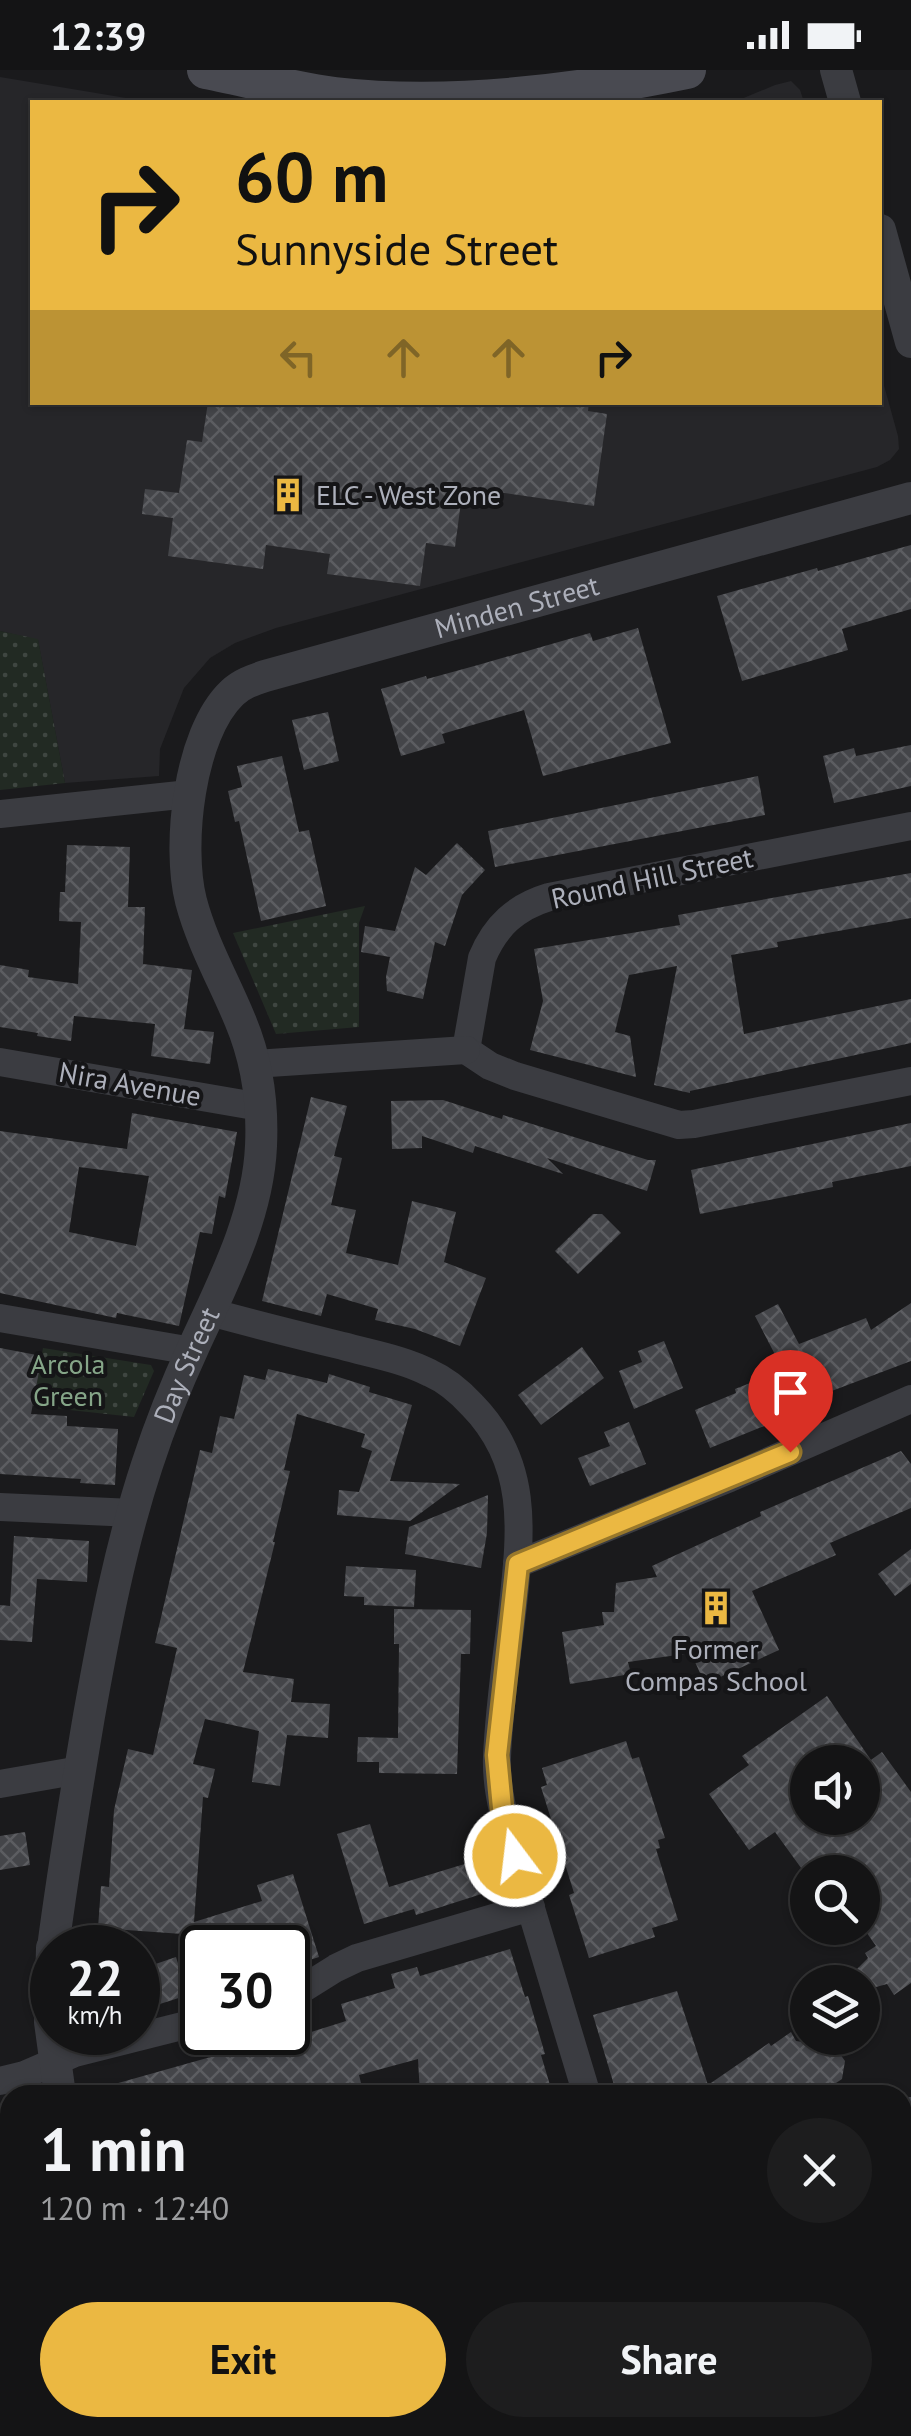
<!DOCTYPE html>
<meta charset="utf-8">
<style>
:root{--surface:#141415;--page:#1d1d1e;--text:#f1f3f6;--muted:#9d9ea0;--line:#333334;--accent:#ebb842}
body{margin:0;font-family:"PT Sans",sans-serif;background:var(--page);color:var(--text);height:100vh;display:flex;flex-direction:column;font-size:38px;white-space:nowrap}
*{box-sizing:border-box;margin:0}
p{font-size:32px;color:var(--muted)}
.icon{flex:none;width:55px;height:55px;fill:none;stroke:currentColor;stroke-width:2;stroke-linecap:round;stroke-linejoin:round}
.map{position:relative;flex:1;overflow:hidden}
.side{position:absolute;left:0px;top:2015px;width:912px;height:352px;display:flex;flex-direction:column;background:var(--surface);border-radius:30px 30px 0 0;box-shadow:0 2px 8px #0004,0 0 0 2px var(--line)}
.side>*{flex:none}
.banner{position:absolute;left:30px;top:30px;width:852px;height:305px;border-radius:0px;box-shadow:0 2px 8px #0004,0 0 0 2px var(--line);background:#ebb842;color:#111;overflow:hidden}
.controls{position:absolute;left:790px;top:1675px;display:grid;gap:20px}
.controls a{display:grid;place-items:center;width:90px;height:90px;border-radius:50%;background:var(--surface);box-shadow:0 2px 8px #0004,0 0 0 2px var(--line);font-size:50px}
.speed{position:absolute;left:30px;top:1855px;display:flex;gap:20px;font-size:50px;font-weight:700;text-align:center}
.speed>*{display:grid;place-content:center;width:130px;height:130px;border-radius:50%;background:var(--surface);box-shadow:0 2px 8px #0004,0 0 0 2px var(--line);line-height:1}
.speed small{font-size:25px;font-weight:400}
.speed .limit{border:5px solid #111;border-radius:15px;background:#fff;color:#111}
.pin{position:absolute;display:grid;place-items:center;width:85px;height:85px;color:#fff;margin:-102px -42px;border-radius:50% 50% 50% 0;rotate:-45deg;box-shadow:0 0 10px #0007}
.pin .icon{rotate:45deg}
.me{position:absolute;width:110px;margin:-55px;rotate:345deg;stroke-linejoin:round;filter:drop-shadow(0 0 8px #0008)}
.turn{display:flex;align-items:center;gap:35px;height:210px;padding:0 40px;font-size:45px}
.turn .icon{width:130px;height:130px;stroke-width:2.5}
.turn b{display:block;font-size:70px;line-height:85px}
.lanes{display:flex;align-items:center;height:95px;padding:0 40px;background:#0003;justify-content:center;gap:50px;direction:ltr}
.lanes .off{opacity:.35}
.round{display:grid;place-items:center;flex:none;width:105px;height:105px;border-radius:52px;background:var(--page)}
.overview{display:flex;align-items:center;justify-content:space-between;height:170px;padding:0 40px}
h1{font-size:60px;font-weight:800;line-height:75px}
.button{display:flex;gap:20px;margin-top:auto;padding:20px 40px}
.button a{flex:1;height:115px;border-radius:60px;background:var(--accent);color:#111;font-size:40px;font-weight:800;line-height:115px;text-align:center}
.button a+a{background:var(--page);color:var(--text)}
.status{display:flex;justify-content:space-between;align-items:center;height:70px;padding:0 50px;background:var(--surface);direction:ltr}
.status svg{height:28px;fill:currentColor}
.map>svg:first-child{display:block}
</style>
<div class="status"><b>12:39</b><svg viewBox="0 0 49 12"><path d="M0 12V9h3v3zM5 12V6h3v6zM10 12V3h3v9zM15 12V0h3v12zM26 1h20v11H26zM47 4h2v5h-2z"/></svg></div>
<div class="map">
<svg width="911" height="2366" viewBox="0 0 911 2366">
<defs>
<pattern id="park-dots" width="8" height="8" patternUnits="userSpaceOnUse" patternTransform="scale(2.5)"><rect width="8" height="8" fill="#222a23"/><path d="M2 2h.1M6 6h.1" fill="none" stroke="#3f4641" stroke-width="1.8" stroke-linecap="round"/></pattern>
<pattern id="building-cross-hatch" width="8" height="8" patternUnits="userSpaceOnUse" patternTransform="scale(2.5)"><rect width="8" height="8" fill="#444549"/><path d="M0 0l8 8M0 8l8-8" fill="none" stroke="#5c5d61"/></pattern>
</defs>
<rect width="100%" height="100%" fill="#1a1a1c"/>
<g fill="#262629">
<path d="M0,7L150,32H32V332H880V301L898,366L899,379L890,390L877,397L276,558L235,573L210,588L184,618L160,679L159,706L65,713L38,570L0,561Z"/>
<path d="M791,11L800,20L804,32H734L775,15Z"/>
</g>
<g fill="url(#park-dots)">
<path d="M0,561L38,569L65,713L0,720Z"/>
<path d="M365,836L359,853V957L276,964L233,863Z"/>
<path d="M43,1278L151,1295L154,1301L134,1347L33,1336Z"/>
</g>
<g fill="url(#building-cross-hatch)" fill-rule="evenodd">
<path d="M208,332H589L588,341L607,344L594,436L463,417L455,477L426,473L420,516L327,504L330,484L266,475L263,499L168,486L173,448L142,444L145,419L179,423L187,370L202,372Z"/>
<path d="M911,475V539L842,559L848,580L742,611L717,526L817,498L818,501Z"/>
<path d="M638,558L671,673L543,706L524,640L442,664L445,673L401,686L381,619L426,606L427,609L478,595L590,563L593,571Z"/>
<path d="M328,642L339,691L304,700L292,650Z"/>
<path d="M911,675V716L834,733L823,686L854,678L856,686Z"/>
<path d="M282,686L299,762L309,760L326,836L261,851L239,751L235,752L228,721L242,717L237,696Z"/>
<path d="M758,706L765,745L495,797L488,761Z"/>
<path d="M457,773L485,800L462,825L445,876L435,872L423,929L387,921L386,907L390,887L361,882L365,856L395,861L415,797L426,805Z"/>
<path d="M67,775L130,777L128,837H145L143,894L192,900L184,959L214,962L210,994L151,986L155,954L74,946L71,971L37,966L38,963L0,957V895L29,900L28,907L78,914L81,852L59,851L60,822H65Z"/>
<path d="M911,803V848L777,872L778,877L731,885L744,964L911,929V973L690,1021V1023L654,1015L677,896L629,905L615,962L630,966L636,1007L530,980L543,931L534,879L680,855L678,845Z"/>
<path d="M311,1027L347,1036L334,1086L342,1088L331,1135L356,1140L346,1183L398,1195L412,1131L456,1142L444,1192L486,1208L460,1276L415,1259L375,1250L378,1239L327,1224L321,1246L262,1231Z"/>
<path d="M443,1030L502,1049L503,1045L648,1090H656L647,1121L547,1088L563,1104L475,1076L473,1083L422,1066V1078L392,1079L391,1031Z"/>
<path d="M132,1043L237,1062L225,1128L219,1126L212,1164L200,1162L179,1256L117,1243L116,1248L0,1223V1061L127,1079ZM79,1097L149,1106L136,1176L69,1162Z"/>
<path d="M911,1053V1096L832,1112L833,1117L700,1144L691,1100Z"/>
<path d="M593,1144H602L621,1163L578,1204L555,1181Z"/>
<path d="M911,1233V1291L829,1322L830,1325L782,1344L784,1348L710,1378L695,1340L736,1323L735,1319L783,1300L755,1246L778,1234L799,1274L866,1248L871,1260Z"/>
<path d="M664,1271L683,1318L634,1339L619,1301L642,1292L638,1281Z"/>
<path d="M582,1277L604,1308L541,1355L518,1325Z"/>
<path d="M0,1278L42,1286L31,1344L67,1346V1356L118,1359L115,1415L80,1413L81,1409L0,1404Z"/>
<path d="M268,1299L327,1313L329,1304L370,1317L369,1322L412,1335L390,1411L460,1414L410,1451L337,1445L339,1420L359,1422L372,1381L361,1377L365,1364L297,1344L284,1400L290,1401L273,1472H275L243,1602L294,1609L291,1632L330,1634L328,1668L287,1665L280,1716L252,1712L259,1661L205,1649L193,1694L215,1699L208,1728L203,1727L194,1852L262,1831L257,1815L293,1804L319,1887L288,1897V1878H227V1872L239,1868L98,1858L101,1816L109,1817L114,1740L128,1679L153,1685L177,1578L155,1573L200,1380L212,1383L220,1346L234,1349L244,1305L265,1310Z"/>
<path d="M629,1352L646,1394L590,1416L578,1388L610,1376L604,1362Z"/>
<path d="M901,1381L911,1394V1438L830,1473L836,1485L752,1521L779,1580L705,1614L691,1583L628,1592L631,1604L570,1614L562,1562L604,1555L602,1542H614L616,1513L657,1507L652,1496L761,1446L760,1442Z"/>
<path d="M488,1425L487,1463L481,1498L405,1484L409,1457Z"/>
<path d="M14,1466L89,1471L87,1512L37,1509L32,1572L0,1570V1535L10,1536Z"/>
<path d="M911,1479V1514L895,1526L878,1504Z"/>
<path d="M346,1496L416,1500L414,1537L364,1535V1527L344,1526Z"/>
<path d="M394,1539L471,1540L470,1584H461L457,1704L379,1703V1692H357L358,1667L398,1668L399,1574H394Z"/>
<path d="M827,1626L871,1690L882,1682L911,1722V1913L894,1925L887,1914L865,1920L862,1919V1912L854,1911L853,1903L868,1888L865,1883L876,1876L862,1856V1802H804L775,1762L749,1780L709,1724L749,1695L742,1686ZM808,1692H868L862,1696V1748H808Z"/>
<path d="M626,1671L632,1689L639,1687L665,1768L658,1770L660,1778L656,1779L678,1850L652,1858L655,1867L589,1888L569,1825L574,1823L541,1717L547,1715L542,1698Z"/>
<path d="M370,1754L389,1817L481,1789L491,1821L416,1845L414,1839L364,1854L337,1764Z"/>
<path d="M25,1762L30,1795L0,1800V1766Z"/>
<path d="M510,1879L525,1927L528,1926L545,1984L541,1985L553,2025H420L418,1989L359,2005L364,2025H98L97,2019L239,1979L241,1987L309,1966L308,1963L346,1951L341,1934L395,1918L391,1904L417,1897L420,1906Z"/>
<path d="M176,1887L188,1925L138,1941V1900Z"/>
<path d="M677,1921L708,2015L769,1973L771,1976L791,1962L796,1971L835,1977L845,1991L842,2009L818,2025H617L593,1945Z"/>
</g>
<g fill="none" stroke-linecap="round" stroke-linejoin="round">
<g stroke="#3b3c41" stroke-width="28">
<path d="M0,744L189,724"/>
<path d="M466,980L482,888C495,856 516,837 549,827L911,756"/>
<path d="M466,980L490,996L515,1006L679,1055L694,1054L911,1011"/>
<path d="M0,992L260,1037"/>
<path d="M254,994L466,980"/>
<path d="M210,1242C254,1254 298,1265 343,1276C372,1284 403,1289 430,1303C446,1310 460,1322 472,1335C529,1393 521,1461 513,1535C507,1586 499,1637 497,1687C496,1713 502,1738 508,1762L587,2025"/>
<path d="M0,1248L192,1281"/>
<path d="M0,1437L133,1443"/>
<path d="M517,1494L730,1408L911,1329"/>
<path d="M0,1714L80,1700"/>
<path d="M288,1928L336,1898L357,1888L531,1837"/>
<path d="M0,2011L24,2005L75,1983L202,1951"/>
<path d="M902,2268L911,2271"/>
</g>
<g stroke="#3b3c41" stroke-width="32">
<path d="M836,0L845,32"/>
<path d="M880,160L911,272"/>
<path d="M52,1878L50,1952L60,2025"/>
<path id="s1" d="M53,1878C63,1800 76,1723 89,1646C104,1562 120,1477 147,1395C160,1355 176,1315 194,1276C223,1213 258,1146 261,1076C263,1033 257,990 240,950C224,911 202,873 191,831C177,776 189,664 232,623C241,614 253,610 265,606L911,428"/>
<path d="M144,2358L146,2366"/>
</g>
<g stroke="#494a51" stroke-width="38">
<path d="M206,0C249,8 292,21 335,26C448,39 576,23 687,0"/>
<path d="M902,2052L911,2046"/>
<path d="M545,2366L553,2358"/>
</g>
</g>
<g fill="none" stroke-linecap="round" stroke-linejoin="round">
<g stroke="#99782b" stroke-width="25">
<path id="route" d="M515,1786L502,1738L497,1685L518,1494L790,1382"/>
</g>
<use href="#route" stroke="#ebb842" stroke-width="18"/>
</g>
<defs>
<g id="building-bare" transform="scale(2.7)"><path d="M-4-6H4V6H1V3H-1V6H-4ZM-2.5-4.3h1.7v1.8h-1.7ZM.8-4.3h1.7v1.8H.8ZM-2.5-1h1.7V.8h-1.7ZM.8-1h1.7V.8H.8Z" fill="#ebb842" stroke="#151517" stroke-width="2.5" paint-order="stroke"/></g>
</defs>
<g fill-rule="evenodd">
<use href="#building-bare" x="288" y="425"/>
<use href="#building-bare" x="716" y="1538"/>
</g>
<g text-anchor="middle" stroke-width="8" stroke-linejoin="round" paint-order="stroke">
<g font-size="28" fill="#adb0bb" stroke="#151517" text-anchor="start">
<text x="316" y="435">ELC - West Zone</text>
<text x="716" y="1589" text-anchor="middle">Former<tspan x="716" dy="32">Compas School</tspan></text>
</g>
<g font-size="28" fill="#adb0bb" stroke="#151517">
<text dy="10" stroke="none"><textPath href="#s1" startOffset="1608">Minden Street</textPath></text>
<text transform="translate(652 808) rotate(-12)" y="10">Round Hill Street</text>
<text transform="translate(130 1014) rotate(10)" y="10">Nira Avenue</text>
<text dy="10" stroke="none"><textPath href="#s1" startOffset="600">Day Street</textPath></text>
</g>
<g font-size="28" fill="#85a588" stroke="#151517">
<text x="68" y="1304">Arcola<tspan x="68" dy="32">Green</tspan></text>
</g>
</g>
</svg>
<div class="controls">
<a><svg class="icon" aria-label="sound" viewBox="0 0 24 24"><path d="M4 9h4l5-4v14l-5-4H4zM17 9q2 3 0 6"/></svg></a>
<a><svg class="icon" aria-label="search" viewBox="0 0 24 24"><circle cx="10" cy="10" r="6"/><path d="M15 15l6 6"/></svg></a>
<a><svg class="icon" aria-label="layers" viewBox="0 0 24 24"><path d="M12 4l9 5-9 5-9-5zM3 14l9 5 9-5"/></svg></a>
</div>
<div class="speed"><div>22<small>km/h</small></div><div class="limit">30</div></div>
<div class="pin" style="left:790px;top:1382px;background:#d93025"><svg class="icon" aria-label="arrive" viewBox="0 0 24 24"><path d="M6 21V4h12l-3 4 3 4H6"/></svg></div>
<svg class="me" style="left:515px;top:1786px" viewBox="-20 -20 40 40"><circle r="17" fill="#ebb842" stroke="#fff" stroke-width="3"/><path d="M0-11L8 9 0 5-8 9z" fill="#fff"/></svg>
<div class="banner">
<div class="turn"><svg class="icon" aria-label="right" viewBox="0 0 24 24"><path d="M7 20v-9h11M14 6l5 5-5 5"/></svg><div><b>60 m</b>Sunnyside Street</div></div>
<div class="lanes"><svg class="icon off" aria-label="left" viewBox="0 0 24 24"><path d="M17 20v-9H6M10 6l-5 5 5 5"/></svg><svg class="icon off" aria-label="ahead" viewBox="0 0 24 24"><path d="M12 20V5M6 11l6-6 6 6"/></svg><svg class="icon off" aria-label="ahead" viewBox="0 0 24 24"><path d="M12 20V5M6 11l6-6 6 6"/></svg><svg class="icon" aria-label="right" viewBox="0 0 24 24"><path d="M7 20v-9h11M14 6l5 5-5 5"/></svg></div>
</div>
<section class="side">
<div class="overview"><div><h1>1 min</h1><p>120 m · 12:40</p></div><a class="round"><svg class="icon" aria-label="close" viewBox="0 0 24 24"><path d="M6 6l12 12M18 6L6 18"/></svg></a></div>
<div class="button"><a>Exit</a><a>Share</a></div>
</section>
</div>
